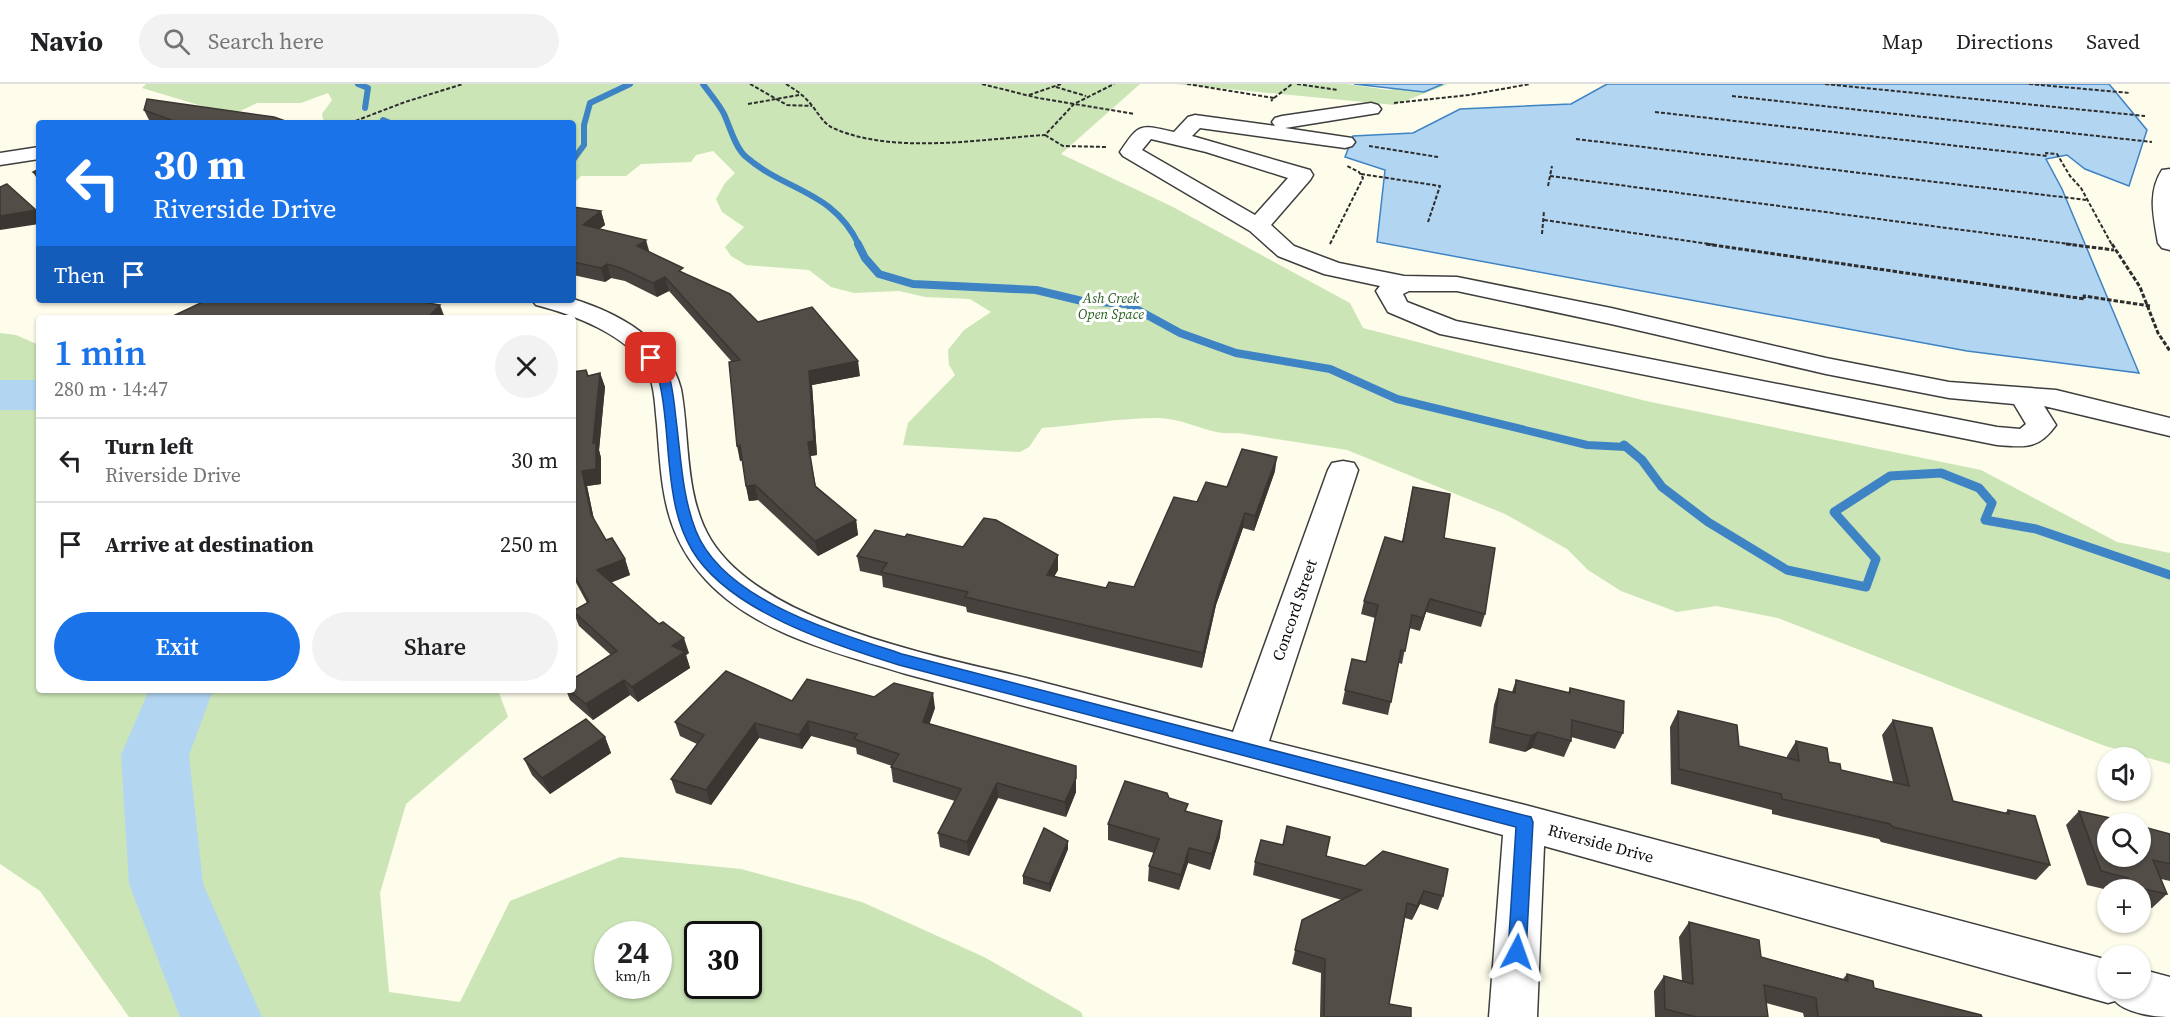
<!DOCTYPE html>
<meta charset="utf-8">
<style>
:root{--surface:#fff;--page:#f2f2f2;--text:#202124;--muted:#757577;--line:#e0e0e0;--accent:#1a73e8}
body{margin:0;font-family:"Source Serif 4",serif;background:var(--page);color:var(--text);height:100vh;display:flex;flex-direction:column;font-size:22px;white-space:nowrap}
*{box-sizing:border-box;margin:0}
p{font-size:20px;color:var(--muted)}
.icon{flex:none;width:33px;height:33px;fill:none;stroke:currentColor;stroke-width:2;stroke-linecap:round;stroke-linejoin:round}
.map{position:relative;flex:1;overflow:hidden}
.side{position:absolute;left:36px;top:231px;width:540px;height:378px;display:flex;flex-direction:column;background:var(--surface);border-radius:6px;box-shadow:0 2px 4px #0004}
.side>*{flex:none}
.top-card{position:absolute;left:36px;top:36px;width:540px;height:183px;border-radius:6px;box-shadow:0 2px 4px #0004;background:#1a73e8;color:#fff;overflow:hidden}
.buttons{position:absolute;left:2097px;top:663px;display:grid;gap:12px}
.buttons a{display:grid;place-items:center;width:54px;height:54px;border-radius:50%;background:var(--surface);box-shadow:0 2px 4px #0004;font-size:30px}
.speed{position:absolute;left:594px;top:837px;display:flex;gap:12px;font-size:30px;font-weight:700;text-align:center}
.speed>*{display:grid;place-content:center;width:78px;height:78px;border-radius:50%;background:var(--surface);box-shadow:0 2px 4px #0004;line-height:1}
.speed small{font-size:15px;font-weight:400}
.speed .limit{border:3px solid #111;border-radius:9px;background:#fff;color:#111}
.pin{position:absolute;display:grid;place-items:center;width:51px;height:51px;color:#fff;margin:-26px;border-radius:12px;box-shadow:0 3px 9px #0006}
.me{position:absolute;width:66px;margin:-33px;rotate:4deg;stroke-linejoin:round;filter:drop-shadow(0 0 4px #0008)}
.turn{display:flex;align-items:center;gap:21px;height:126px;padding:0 18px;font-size:27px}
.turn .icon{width:78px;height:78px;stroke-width:2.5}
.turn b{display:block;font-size:42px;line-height:51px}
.then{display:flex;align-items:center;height:57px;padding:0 18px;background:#0003;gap:12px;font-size:22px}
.round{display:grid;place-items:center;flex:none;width:63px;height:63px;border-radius:32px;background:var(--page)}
.headline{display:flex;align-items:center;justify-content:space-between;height:102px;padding:0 18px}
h1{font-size:36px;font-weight:600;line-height:45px;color:var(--accent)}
.button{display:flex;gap:12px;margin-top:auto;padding:12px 18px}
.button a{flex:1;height:69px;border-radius:36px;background:var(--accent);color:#fff;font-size:24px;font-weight:600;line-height:69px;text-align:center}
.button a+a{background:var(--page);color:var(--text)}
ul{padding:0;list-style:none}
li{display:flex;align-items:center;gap:18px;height:84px;padding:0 18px;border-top:2px solid var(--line)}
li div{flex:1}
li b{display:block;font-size:22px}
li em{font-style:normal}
header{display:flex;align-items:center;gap:36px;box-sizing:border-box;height:84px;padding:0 30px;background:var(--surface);border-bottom:2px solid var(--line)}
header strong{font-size:28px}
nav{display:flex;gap:33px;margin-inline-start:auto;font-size:21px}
.search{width:420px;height:54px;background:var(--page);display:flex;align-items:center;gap:15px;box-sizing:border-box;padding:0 21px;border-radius:33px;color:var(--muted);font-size:22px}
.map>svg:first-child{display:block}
</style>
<header>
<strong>Navio</strong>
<div class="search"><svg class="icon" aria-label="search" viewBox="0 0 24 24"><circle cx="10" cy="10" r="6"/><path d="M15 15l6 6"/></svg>Search here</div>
<nav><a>Map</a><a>Directions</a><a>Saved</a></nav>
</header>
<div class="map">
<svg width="2170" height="933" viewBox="0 0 2170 933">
<rect width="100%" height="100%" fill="#fefcea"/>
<g fill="#cbe5b7" fill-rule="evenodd">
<path d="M146,0H1140L1061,70L1171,122L1350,219L1363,244L1646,317L1981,386L2117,458L2170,469V680L2105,662L1778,534L1716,522L1677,528L1621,507L1588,486L1567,465L1505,430L1347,366L1238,349C1208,352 1187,334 1157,334C1119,334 1080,341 1042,344L1029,363L1020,368L903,361L908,339L955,291L949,281L948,266L964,246L991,228L970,215L925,213L899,207L854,209L831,203L809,186L746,181L731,172L725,163L744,143L722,128L716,115L725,99L735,89L713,67L696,71L691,78L641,80L626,92H581L573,100V39H324L322,30L332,16L328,9L301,19H257L232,31L142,4Z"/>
<path d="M1175,0H1347L1388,6L1428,0H1448L1395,21Z"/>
<path d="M0,249L16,251L39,261V606H498L508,633L406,720L380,809L389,908L460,918L510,817L620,773L741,785L862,818L984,873L1081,928L1083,933H129L40,807L0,780ZM658,850V902H608V850ZM698,850H748V902H698Z"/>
</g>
<g fill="#b2d5f2" stroke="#3e83c4" stroke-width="1.5">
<path d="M1354,0H1443L1424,8Z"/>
<path d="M1607,0H2109L2147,46L2129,102L2085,85L2067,71L2046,75L2062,105L2139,289L1967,267L1377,158L1385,86L1345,73L1353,52L1413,49L1460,25L1571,20Z"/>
</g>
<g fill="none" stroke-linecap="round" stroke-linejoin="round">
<g stroke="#3e83c4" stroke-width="6">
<path d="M358,0L368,4L365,24"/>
<path d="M703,0C710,10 719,20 724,30C730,43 735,63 745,72C786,108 833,106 859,161"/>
<path d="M383,36L390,39"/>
<path d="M573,76L584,61V41L590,19L630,0"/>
</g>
<path stroke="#3e83c4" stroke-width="8" d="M858,160L865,174L879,190L913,200L1036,206L1082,217L1127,220L1180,249L1236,269L1330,285L1397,315L1587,361L1626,363"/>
<path stroke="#3e83c4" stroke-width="9" d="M1624,361L1642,376L1662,403L1708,438L1787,486L1866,503L1876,475L1834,428L1890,392L1941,389L1979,404L1992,419L1985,436L2036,445L2170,491"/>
<g fill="#b2d5f2" fill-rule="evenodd">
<rect x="0" y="296" width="39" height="30"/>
<path d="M149,606H213L189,671L203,800L262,933H180L129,800L121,671Z"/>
</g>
<g stroke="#3e3e3e" stroke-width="3">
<g id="minor">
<path d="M1371,19L1378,21L1381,25L1378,29L1285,44L1352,54L1355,58L1352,62L1345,64L1200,44L1192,52L1310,86L1313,91L1310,96L1271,141L1294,162L1339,179L1404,192L1457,193L1611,224L1826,274L1949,298L2056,306L2170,334V352L2044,322L2056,341C2038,366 2025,363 1997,361L1440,250L1388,228L1376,207L1380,202L1324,190L1278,172L1250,147L1123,72L1120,68C1140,38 1140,41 1174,48L1188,33L1195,31L1275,42L1272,38L1275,34L1282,32ZM1151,55L1206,68L1288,94L1255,131L1142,66ZM1409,207H1457L1611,240L1826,290L1949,314L2014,320L2026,340L2020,345L1997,343L1456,237L1407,218L1403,210Z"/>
<path d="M39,63V75L0,81V69Z"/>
<path d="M2170,85V166L2162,164L2158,159C2154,134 2147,109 2162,86Z"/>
<path d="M573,215C618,229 669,256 681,305C690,354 684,412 711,456C764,541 938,572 1030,595C1098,613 1165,630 1233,648L1328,386L1332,379L1343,377L1354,379L1358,386L1269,657L1525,721L2108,876V904H2140V885L2170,893V933C2154,933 2126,929 2115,917L2108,919L1544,762L1537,933H1489L1503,751L906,590C838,569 756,550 706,496C662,448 662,401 657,340C655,323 655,302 647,286C629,251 572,230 536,221L532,216Z"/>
</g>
</g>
<g stroke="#2d2d2d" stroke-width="2" stroke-dasharray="4 2" stroke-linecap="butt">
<path d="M750,0L787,21L812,22"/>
<path d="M786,0C794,5 802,10 808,17C817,26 822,39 833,44C893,71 981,55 1045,51L1074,20L1114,0"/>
<path d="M982,0L1038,14L1135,30"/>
<path d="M1187,0L1274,14L1271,17"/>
<path d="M1297,0L1338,6"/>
<path d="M1825,0L2145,32"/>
<path d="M2029,0L2130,9"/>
<path d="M1056,3L1086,12"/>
<path d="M1029,11L1061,0"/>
<path d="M1732,12L2152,58"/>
<path d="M1274,14L1292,0"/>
<path d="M1394,19L1469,11L1530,0"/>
<path d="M748,20L799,11"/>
<path d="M1655,28L2047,72L2046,69L2057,70L2070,92L2081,104L2112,161"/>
<path d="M350,39L405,18L463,0"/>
<path d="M1045,51L1063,62L1107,63"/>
<path d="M1576,55L2087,116"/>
<path d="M1369,62L1438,73"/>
<path d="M1361,90L1440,102L1428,138"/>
<path d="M1550,92L2077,161"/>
<path d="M1548,102L1552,82"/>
<path d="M1544,136L1716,161"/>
<path d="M1542,150L1544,127"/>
<path d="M1330,160L1363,94L1359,88L1347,82"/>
</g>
<g stroke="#2d2d2d" stroke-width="3" stroke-dasharray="4.5 2" stroke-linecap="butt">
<path d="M1706,160L2085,215L2084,212L2150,222"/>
<path d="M2066,160L2114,166"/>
<path d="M2112,160L2140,203L2158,249L2170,267"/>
</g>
<use href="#minor" fill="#fff" fill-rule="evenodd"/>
</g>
<g fill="#47423e">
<path d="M144,26L291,39H153L150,38Z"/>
<path d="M39,85V98L33,88Z"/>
<path d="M573,123L601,127L605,141L599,145L649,168L684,189L758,238L860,292L812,301L817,371L810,372L816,402L856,436L858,451L818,472L758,416L749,417L746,402L742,376L740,377L732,278L669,207L657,213L625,197L611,194L605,198L573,191Z"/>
<path d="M573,288L588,292L600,289L605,303L599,366L601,374V400L587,402L594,436L606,456L625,475L630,491L611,498L689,569L686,571L690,584L638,618L630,611L593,636L570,616L566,606H573L611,571L579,542L573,527L587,519L573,493Z"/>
<path d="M1275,387L1254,447L1243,444L1216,521L1202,584L967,528L966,523L883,503L882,492L860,487L857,472L905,453L1058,486L1054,492L1106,504L1134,503L1197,418L1227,403Z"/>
<path d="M1413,403L1444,454L1485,530L1481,543L1426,528L1420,547L1409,544L1402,580L1399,579L1388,631L1342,620L1352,575L1366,578L1375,534L1361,530L1364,517L1402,457Z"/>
<path d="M1516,596L1568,609L1570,604L1623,649L1615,665L1571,653V657L1564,673L1532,664L1525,668L1489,659L1494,621L1499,605L1512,608Z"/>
<path d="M874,613L935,624L929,640L1076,682V708L1066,733L998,714L969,772L940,763L938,749L955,717L893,698L891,683L892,682L857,670L856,664L811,652L802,665L759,654L711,721L676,709L671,695L697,660L680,652L675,638L792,617Z"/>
<path d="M1678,627L1739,662L1787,674V672L1796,657L1841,686L1893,698L1882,651L1893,636L1953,717L2005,729L2008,726L2050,781L2036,796L1881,758L1879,755L1772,730V726L1671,700L1670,643Z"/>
<path d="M605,653L611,669L550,710L532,691L524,675Z"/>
<path d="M1169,714L1220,753L1210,786L1188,779L1179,806L1148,797L1149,782L1154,769L1108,756V740Z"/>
<path d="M2079,727L2108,740L2170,750V797L2161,795L2167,810L2152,824L2140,821V806H2108L2087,801L2066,741Z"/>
<path d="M1068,757V765L1050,808L1023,800V792Z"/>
<path d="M1326,772L1443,812L1438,826L1420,820L1412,836L1405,834L1389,920L1411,933H1320L1321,889L1292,880L1302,836L1342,816L1253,791L1255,778Z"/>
<path d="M1689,838L1761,873L1843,895L1847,890L1874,904L1982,933H1804L1803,929L1766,919L1768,933H1655L1654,907L1664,892L1682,897L1679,853Z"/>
</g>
<g fill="#3a3632">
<path d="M36,126L39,131V140L0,146V132Z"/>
<path d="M601,127L605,141L587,154L583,141Z"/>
<path d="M646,156L650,170L637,162Z"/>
<path d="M607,180L611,194L605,198L601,184Z"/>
<path d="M665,193L669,207L657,213L653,199Z"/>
<path d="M440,221L445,234H427Z"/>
<path d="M858,277L860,292L812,301L817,371L810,372L808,358L809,287Z"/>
<path d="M600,289L605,303L599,366L601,374V400L587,402L596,445L591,430L582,387L593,359Z"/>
<path d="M740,361L744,376L740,377L737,362Z"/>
<path d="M1277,373L1275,387L1254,447L1255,432Z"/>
<path d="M755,401L758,416L749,417L746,402Z"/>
<path d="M1245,429L1243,444L1216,521L1202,584L1203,569L1218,506Z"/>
<path d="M856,436L858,451L818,472L815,457Z"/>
<path d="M1058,471V486L1047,506V491Z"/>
<path d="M625,475L630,491L603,502L597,486Z"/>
<path d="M1430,515L1426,528L1420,547L1423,534Z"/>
<path d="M684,554L689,569L686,571L690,584L638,618L632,603L672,562Z"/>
<path d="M624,596L630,611L593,636L586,620Z"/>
<path d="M933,609L935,624L925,653L923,638Z"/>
<path d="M808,637L811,652L802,665L799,651Z"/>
<path d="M755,639L759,654L711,721L706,706Z"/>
<path d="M1538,648L1532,664L1525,668L1531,652Z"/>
<path d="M605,653L611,669L550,710L542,694Z"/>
<path d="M1076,694V708L1066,733L1065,718Z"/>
<path d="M997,699L998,714L969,772L967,758Z"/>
<path d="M1222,737L1220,753L1210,786L1212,770Z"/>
<path d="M1068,757V765L1050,808L1049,800Z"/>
<path d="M1189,764L1188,779L1179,806L1181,791Z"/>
<path d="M1424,807L1420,820L1412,836L1417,822Z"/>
</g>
<g fill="#534d48" stroke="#3a3632" stroke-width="1.5">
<path d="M147,15L274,33L291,39H179L144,26Z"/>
<path d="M39,85V92L33,88Z"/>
<path d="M7,100L36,126L0,132V103Z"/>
<path d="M573,123L601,127L583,141L646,156L637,162L683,184L679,187L730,210L758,238L812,223L858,277L809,287L814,357L808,358L815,402L856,436L815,457L755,401L746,402L740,361L737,362L729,278L740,276L665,193L653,199L621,184L607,180L601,184L573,178Z"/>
<path d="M207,216H409L440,221L427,234L171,233Z"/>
<path d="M586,286L588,292L600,289L593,359H596V385L582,387L591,430L606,456L612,454L625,475L597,486L659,540L663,538L684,554L672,562L685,568L632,603L624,596L586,620L569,606H573V595L617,567L573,527L589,518L573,489V288Z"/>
<path d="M1242,365L1277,373L1255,432L1245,429L1218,506L1203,569L965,513L968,508L881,488L887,479L857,472L875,446L905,453L907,450L963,463L984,434L996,436L1058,471L1047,491L1106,504L1109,498L1134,503L1174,413L1197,418L1206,398L1227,403Z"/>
<path d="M1413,403L1450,410L1444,454L1495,464L1485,530L1430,515L1423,534L1412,531L1405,567L1401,566L1391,618L1345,606L1352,575L1366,578L1378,521L1364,517L1385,453L1403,458Z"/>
<path d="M726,587L792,617L807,595L874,613L894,599L933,609L923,638L1076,682V694L1065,718L997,699L967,758L938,749L961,705L891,683L899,670L854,655L857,650L808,637L799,651L755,639L706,706L671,695L704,651L675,638Z"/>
<path d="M1516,596L1570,609V604L1624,617L1623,649L1572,636L1571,657L1538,648L1531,652L1494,643L1499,605L1515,609Z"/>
<path d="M1678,627L1737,641L1739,662L1799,677L1796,657L1827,664L1829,678L1840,680L1841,686L1909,702L1893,636L1932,644L1953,717L2009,730L2008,726L2035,732L2050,781L1893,743L1890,740L1782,715L1781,710L1679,685Z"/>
<path d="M586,635L605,653L542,694L524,675Z"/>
<path d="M1125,697L1167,709L1169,714L1188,720L1185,727L1222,737L1212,770L1189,764L1181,791L1149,782L1159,755L1108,740Z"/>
<path d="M2079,727L2137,740H2108V772H2140V742L2170,750V780L2153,776L2167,810L2131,802L2128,794L2101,787Z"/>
<path d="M1287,742L1330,753L1326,772L1365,782L1383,767L1448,785L1443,812L1424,807L1417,822L1407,819L1389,920L1411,924V933H1324L1325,875L1295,866L1302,836L1361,806L1255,778L1261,756L1283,761Z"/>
<path d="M1044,744L1068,757L1049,800L1023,792Z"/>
<path d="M1689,838L1759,856L1761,873L1848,897L1847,890L1873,897L1874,904L1981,931L1982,933H1818L1816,914L1764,901L1768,933H1696L1665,925L1664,892L1693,900Z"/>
</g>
<path fill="#1a73e8" stroke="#114b97" stroke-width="1.5" d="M651,271C657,272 664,280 667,286C673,300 674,319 676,335C681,373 682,412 696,447C724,517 836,548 902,570L1531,733L1533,738L1526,868L1524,874L1517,877L1510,874L1508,868L1516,743L899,581C834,561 728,527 692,466C676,439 672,409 669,378C667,359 664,298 654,284C652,281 648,277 645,274Z"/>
<g text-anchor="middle" stroke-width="6" stroke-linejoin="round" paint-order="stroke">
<g font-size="14" font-style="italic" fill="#285e20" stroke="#fff">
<text x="1111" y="219">Ash Creek<tspan x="1111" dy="16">Open Space</tspan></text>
</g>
<g font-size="16" fill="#0b0b0b" stroke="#fff">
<text transform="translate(1294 526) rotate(-71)" y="6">Concord Street</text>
<text transform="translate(1601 759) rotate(15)" y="6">Riverside Drive</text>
</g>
</g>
</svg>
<div class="buttons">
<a><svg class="icon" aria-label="sound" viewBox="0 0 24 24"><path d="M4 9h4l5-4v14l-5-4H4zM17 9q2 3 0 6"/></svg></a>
<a><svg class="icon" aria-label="search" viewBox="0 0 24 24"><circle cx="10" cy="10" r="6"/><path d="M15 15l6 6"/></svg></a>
<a>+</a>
<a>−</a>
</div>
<div class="speed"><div>24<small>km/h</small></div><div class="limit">30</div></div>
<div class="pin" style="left:651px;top:274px;background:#d93025"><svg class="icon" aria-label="arrive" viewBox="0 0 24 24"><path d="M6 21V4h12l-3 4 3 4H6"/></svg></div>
<svg class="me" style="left:1517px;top:868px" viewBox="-20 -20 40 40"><path d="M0-17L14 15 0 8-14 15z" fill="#1a73e8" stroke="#fff" stroke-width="4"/></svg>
<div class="top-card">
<div class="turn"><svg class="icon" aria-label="left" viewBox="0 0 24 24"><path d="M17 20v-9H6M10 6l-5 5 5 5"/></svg><div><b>30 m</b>Riverside Drive</div></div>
<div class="then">Then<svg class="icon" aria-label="arrive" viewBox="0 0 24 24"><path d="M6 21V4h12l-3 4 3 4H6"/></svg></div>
</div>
<section class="side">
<div class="headline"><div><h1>1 min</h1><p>280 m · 14:47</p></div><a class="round"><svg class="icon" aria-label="close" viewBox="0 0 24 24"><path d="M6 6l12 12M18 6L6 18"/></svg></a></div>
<ul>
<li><svg class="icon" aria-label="left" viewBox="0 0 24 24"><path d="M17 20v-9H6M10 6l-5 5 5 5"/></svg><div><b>Turn left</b><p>Riverside Drive</p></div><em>30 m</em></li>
<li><svg class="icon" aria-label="arrive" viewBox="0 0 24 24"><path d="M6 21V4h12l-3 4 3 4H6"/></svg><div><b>Arrive at destination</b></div><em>250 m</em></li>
</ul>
<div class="button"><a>Exit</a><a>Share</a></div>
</section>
</div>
